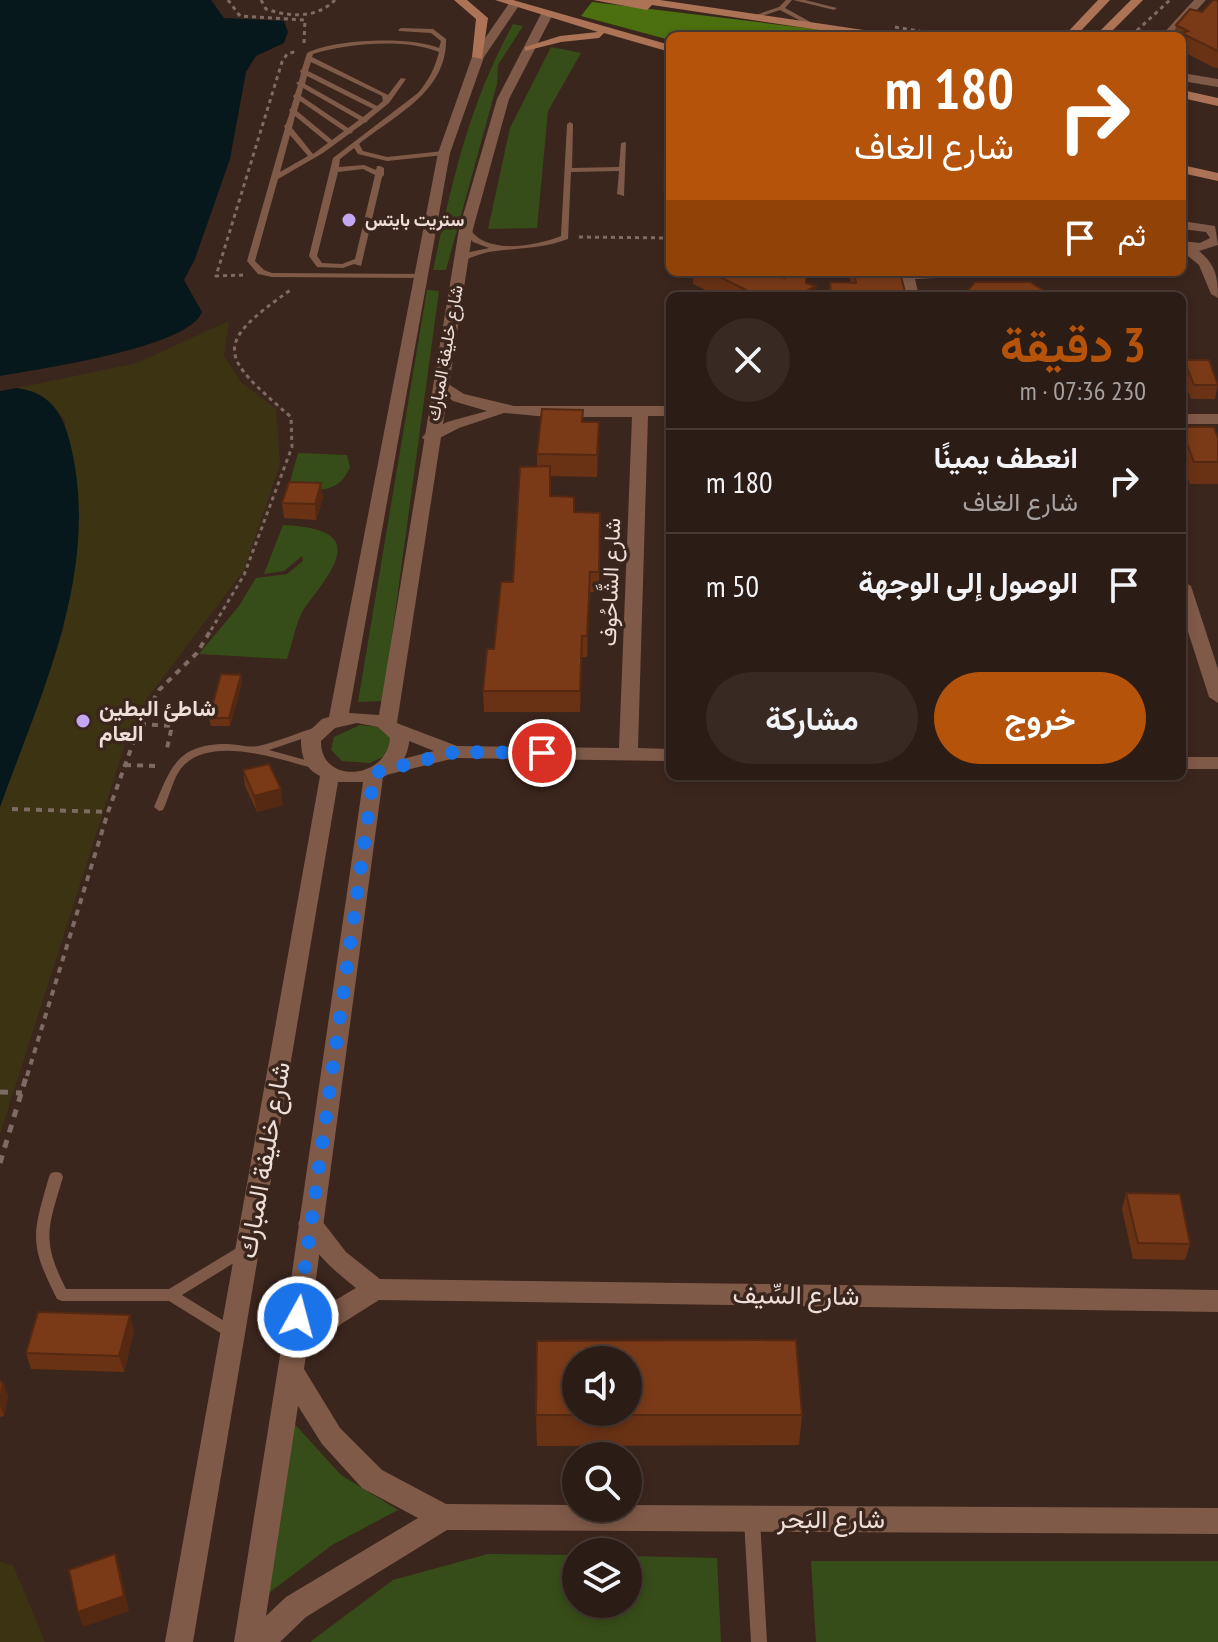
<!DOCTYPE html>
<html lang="ar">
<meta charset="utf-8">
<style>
:root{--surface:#2c1c16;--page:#382923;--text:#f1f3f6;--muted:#a6a1a1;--line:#483a35;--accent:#b45309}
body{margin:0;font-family:"PT Sans Narrow",Vazirmatn,sans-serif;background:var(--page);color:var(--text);direction:rtl;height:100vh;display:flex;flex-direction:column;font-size:30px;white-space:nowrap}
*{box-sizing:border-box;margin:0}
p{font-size:26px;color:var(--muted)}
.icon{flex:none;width:44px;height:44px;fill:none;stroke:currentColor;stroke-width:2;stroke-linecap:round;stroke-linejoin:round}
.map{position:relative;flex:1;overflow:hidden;direction:ltr}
.drawer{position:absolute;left:666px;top:292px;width:520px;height:488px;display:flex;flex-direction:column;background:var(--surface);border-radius:12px;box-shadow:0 4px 12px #0003,0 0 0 2px var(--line);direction:rtl}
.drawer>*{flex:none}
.guide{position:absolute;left:666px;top:32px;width:520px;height:244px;border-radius:12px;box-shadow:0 4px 12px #0003,0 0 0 2px var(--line);direction:rtl;background:#b45309;color:#fff;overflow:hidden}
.fabs{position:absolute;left:562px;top:1346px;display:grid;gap:16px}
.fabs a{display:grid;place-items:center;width:80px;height:80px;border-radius:50%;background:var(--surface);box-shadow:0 4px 12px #0003,0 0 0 2px var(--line);font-size:40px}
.pin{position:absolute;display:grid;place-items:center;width:68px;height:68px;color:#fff;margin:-34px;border:4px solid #fff;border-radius:50%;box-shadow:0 2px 8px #0007}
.me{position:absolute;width:88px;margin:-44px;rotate:7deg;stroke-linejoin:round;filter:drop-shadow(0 0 6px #0008)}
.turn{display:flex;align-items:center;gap:28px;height:168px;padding:0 40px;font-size:36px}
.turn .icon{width:104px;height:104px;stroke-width:2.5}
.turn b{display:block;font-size:56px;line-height:68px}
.then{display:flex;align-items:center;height:76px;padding:0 40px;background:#0003;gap:16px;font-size:30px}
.round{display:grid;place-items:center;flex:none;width:84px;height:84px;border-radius:42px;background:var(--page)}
.summary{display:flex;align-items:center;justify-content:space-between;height:136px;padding:0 40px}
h1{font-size:48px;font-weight:700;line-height:60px;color:var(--accent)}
.cta{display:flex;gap:16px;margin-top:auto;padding:16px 40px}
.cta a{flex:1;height:92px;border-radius:48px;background:var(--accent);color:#fff;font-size:32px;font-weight:700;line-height:92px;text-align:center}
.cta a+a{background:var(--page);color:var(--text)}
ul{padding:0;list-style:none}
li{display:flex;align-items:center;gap:24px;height:104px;padding:0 40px;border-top:2px solid var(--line)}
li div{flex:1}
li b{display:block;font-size:30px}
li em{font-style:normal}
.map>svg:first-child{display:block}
</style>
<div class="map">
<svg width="1218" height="1642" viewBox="0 0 1218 1642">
<rect width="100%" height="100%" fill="#3b261d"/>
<g fill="#374d19">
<path d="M513,24L523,26L498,65L497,84L446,270H433C453,179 468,107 513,24Z"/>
<path d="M551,47L581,53L548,111L537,228L488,229L510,128Z"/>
<path d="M427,290L439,291L383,701L358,702Z"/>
<path d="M298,453L347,455L350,467C338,496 316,489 288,489Z"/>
<path d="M283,525C362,529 342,559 306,606C296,619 293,643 287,659L199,654L239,606L256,578L287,574L303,561L302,556L284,571L264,574Z"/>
<path d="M360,725L379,727L391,737L386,755L370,763L342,761L331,750L334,737Z"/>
<path d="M290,1419L341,1475L398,1510L332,1545L265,1596Z"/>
<path d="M488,1554L576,1555V1604H628V1556L717,1558L721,1642H310L393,1580Z"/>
<path d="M811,1561H1218V1642H816Z"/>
</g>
<path fill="#4c6f0f" d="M592,2L831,31L859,36H670V40L581,16Z"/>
<g fill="#3c3313">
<path d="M229,321L224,356L241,382L276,409L280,464L244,570L145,701L126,741L0,1134V807L64,629L65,420C51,404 38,391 17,388L137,363Z"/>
<path d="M0,1562L13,1565L45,1642H0Z"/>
</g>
<g fill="#06181b">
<path d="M0,0H211L224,18L284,21L288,32L284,43L256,56L246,72L230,159L195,259L184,280L202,312C189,348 38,369 0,376Z"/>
<path d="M17,388C54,393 65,418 72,451C99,574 41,694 0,807V391Z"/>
</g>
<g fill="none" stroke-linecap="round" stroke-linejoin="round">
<g stroke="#7e6c64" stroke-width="3" stroke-dasharray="4 4" stroke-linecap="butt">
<path d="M228,0L240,16L305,20"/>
<path d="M261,0L266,9C290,17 316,19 335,0"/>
<path d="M895,27L948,36"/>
<path d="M1131,36L1170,0"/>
<path d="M304,43L305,20"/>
<path d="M579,237L670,238"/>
<path d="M243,275L216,276L282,62L287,54L297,51"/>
<path d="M211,630L244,575L292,447L291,417C221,356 210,346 292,289"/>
</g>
<g stroke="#7e6c64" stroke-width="4" stroke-dasharray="6 6" stroke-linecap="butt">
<path d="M140,724L172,726L166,753"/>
<path d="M125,765L157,766"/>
<path d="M12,809L108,812"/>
<path d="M27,1076L108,812L140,724L159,690L197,653L212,628"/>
</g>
<g stroke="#7e6c64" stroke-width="5" stroke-dasharray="8 8" stroke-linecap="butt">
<path d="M0,1092L22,1093"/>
<path d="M0,1163L27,1074"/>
</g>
<g fill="#7f5a48" fill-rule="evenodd">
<path d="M786,0H792L785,8L816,25V27H812L780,10L753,19L750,17L779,7Z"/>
<path d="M793,0H805L837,8L834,10Z"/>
<path d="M401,28L433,29L446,39C447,92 395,115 359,144L363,151L387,157L444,151L448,153L444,155L387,161L358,154L354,148L340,159L339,167L364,165L376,170L377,166H380L384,168V175L382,177L361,266L354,264L343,268L317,267L309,256L333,158L418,93C429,80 435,68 439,52C406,38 347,43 313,54L312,57L388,95L401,78L406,79L389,103L368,120L367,122L364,123L353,131L352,133L349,134L323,153L278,179L255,261L264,270L272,273L423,274L427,276L423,278L272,277L258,274L247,261L285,128L284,126L286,124L290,112L289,110L291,108L294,98L293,96L295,94L298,85L296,83L299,81L301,73L300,71L302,69L307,53C334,39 410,36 439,48L441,41L431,33L399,31L398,30ZM311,62L382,96L383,101L377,106L308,71ZM307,76L373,109L363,117L305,84ZM303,88L359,120L348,128L301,96ZM300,101L344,131L332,140L297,111ZM295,116L328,143L313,154L292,128ZM290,135L308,156L280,172ZM363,169L375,175L355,259L342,264L322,263L317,256L338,172Z"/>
<path d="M570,122L573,124L572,168L619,167L621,143L626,142L624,196L617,194L619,171L571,172L568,239C542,249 516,248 489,252C478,254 468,260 457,261V257L470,252L489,248L473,242L462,229L466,227C471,230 475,236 480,239C503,252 538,245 561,236L567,124Z"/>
<path d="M318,727L323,730L322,732L269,750L320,764L321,766L320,768L316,769C281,760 214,735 184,765C173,776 170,796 163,810L159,811L154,807C171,767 177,744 227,744C237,744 249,748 258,746C278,742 298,732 318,727Z"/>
<path d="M56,1172L61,1173L63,1177C48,1228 41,1240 66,1289H169L245,1243L250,1245L252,1249L250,1253L182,1295L237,1329L239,1333L237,1337L232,1339L227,1337L169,1301H62L57,1299C29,1243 32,1236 49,1177L51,1173Z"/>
<path d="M752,1513L757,1515L760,1520L767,1642H751L744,1520L747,1515Z"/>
</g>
<g fill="#7f5a48" fill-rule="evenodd">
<path d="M1194,0H1206L1173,36H1161Z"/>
<path d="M1182,73L1218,79V87L1182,81Z"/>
<path d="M1182,221L1215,226L1218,245L1199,251C1216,265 1218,277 1218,298L1211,294L1199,265L1182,251V241L1200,243L1210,238L1206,232L1182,229Z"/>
<path d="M906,272H983L976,276L915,279L919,296H905L899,279Z"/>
<path d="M442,380L464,394L514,406H670V416H648L638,748L670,749V761L455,758L382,776L372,770L375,766L434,751L387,732L385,728L394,722L457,746L619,748L632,417H548L504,413L459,428L430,443L422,438L424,435L447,422L487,411L453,401L434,385Z"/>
<rect x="1182" y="414" width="36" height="10"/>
<path d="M1182,581L1191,586L1218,669V703L1209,697L1182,613Z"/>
<rect x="1182" y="757" width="36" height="12"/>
<path d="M310,1214L319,1217L346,1252L380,1279L1218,1290V1312L379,1300L341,1324L303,1357L294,1360L285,1357L281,1349C294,1322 331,1303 356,1288C333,1270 311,1250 298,1224L301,1217Z"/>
</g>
<path fill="#7f5a48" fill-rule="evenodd" d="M510,2L520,4L484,57L450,153L349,713L379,715L459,229L497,99L541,14L551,12L553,14L509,99L473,229L397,723L410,736C408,756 402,768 383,777L304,1369L340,1428L382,1470L446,1504L576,1505V1508H628V1505L1218,1508V1534L447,1530L306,1617L280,1642H234L281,1349L363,782H338L193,1642H165L320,776C304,768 301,755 301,739L322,719L329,717L438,153L472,57ZM357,723L378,727L390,738C387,780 320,785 321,741L335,728ZM298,1406L322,1444L362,1488L418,1518L286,1597L266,1616Z"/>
<g fill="#ad7356" fill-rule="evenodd">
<path d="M454,0H467L488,18L482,59L472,57L476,19Z"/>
<path d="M495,0H513L670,45V52L604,33L599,38L561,42L525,51V47L560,36L598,32Z"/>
<path d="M593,0H660L884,33L890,36H860L652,5L647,10Z"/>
<path d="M1098,0H1110L1076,36H1064Z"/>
<path d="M1131,0H1143L1107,36H1095Z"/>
<path d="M1182,90L1218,98V106L1182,98Z"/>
<path d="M1182,165L1218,173V181L1182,173Z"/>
</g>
</g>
<g fill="#693215">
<path d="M1218,0V68L1213,67L1182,51V36H1174L1176,25L1202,12Z"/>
<path d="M665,143H670V208H664Z"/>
<path d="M694,272H760L784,278L785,272L806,283L816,286L815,296H718L693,284Z"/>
<path d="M849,272H900L906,296H828L830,282L851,283Z"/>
<path d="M1184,360L1218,383L1215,399H1191L1182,376Z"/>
<path d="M665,406H670V532H666Z"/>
<path d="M583,410V422L599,444L597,477L550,476V496L575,512L600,513L599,592H590L587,657H582L580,712H484L483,691L513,582L537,466V454Z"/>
<path d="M1182,427L1218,438V484H1190L1182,464Z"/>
<path d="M323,498L316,520L284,518L282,503Z"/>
<path d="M667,642H670V725H666Z"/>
<path d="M241,675L242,683L230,726H211L209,718Z"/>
<path d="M243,770L283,805L257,812L245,786Z"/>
<path d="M1126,1193L1190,1244L1185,1260L1133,1259L1122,1209Z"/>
<path d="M134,1331L124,1372L31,1369L26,1353Z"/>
<path d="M0,1380L8,1396L4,1416L0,1417Z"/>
<path d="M536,1415H802L799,1445L537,1446Z"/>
</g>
<g fill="#552911">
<path d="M816,286L815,296H797Z"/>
<path d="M599,422V444L597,477V455Z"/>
<path d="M321,483L323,498L316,520L315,504Z"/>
<path d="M590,572V592L587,657V636Z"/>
<path d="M582,636V657L580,712V691Z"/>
<path d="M241,675L242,683L230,726L229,718Z"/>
<path d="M281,789L283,805L257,812L254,796Z"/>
<path d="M130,1315L134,1331L124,1372L119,1356Z"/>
<path d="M3,1380L8,1396L4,1416L0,1406V1393Z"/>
<path d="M115,1554L120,1569L129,1611L83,1627L78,1612Z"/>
</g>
<g fill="#7a3a18" stroke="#552911" stroke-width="2" fill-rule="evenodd">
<path d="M1213,0H1218V51L1181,33L1188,31L1176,25L1190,9L1202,12Z"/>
<path d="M665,143H670V190H664Z"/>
<path d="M710,272H759L785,278V272H806V283L816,286L797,296H733L746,290Z"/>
<path d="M854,272H900L906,296H831L830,282L856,283Z"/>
<path d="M975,282H1030L1053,296H963Z"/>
<path d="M1184,360H1209L1218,385H1194Z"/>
<path d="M665,406H670V509H666Z"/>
<path d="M542,409L583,410L582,422H599L597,455L537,454Z"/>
<path d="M1182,427H1214L1218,438V462H1194L1182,430Z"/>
<path d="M550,466V496L574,497V512L600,513L599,572H590L587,636H582L580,691H483L487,649H494L501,582H513L520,467Z"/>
<path d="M289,482L321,483L315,504L282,503Z"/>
<rect x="667" y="642" width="3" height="59"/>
<path d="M221,674L241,675L229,718H209Z"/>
<path d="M269,764L281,789L254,796L243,770Z"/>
<path d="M1126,1193L1180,1194L1190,1244L1138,1243Z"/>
<path d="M38,1312L130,1315L119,1356L26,1353Z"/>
<path d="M796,1340L802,1415H536L537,1341ZM576,1360H628V1412H576Z"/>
<path d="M115,1554L124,1596L78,1612L69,1570Z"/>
</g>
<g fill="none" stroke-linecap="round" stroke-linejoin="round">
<path stroke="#1a73e8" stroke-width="14" stroke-dasharray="0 25.2" d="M298,1317L374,773L455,752L542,753"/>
</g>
<g fill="#c3a7f2" stroke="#3b261d" stroke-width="3">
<circle cx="349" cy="220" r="8"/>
<circle cx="83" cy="721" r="8"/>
</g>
<g text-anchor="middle" stroke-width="7" stroke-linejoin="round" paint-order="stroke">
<g font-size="18" font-weight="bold" fill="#edded8" stroke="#3b261d" text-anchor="start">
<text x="365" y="226">ستريت بايتس</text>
</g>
<g font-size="18" fill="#edded8" stroke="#3b261d">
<text transform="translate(445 353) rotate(-80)" y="6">شارع خليفة المبارك</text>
</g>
<g font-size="22" fill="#edded8" stroke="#3b261d">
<text transform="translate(610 582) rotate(-88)" y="8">شارع الشَّاحُوف</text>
</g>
<g font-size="22" font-weight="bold" fill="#edded8" stroke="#3b261d" text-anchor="start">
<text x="99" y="716">شاطئ البطين<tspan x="99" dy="25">العام</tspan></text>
</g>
<g font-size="26" fill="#edded8" stroke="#3b261d">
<text transform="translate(264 1160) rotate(-80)" y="9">شارع خليفة المبارك</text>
<text transform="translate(796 1295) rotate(1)" y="9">شارع السِّيف</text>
<text x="831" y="1528">شارع البَحر</text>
</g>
</g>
</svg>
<div class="fabs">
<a><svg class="icon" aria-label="sound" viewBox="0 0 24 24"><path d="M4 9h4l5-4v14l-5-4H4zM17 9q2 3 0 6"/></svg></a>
<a><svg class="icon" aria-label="search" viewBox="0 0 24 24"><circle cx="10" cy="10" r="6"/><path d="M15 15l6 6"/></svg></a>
<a><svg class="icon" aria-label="layers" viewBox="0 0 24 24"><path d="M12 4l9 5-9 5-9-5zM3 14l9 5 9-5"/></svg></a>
</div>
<div class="pin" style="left:542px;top:753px;background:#d93025"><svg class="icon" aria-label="arrive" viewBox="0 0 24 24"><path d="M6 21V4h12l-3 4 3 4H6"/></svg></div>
<svg class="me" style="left:298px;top:1317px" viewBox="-20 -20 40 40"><circle r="17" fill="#1a73e8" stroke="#fff" stroke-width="3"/><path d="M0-11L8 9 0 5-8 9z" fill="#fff"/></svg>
<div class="guide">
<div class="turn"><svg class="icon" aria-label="right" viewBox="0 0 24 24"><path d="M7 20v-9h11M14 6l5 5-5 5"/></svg><div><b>180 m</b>شارع الغاف</div></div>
<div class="then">ثم<svg class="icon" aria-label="arrive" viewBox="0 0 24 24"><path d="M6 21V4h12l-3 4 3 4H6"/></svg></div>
</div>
<section class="drawer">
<div class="summary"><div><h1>3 دقيقة</h1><p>230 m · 07:36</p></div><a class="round"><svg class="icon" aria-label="close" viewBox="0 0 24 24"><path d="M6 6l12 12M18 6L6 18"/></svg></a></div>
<ul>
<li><svg class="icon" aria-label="right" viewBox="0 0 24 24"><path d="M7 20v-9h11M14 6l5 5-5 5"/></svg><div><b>انعطف يمينًا</b><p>شارع الغاف</p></div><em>180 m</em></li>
<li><svg class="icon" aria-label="arrive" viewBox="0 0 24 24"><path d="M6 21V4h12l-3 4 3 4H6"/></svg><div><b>الوصول إلى الوجهة</b></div><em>50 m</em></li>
</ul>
<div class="cta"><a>خروج</a><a>مشاركة</a></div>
</section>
</div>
